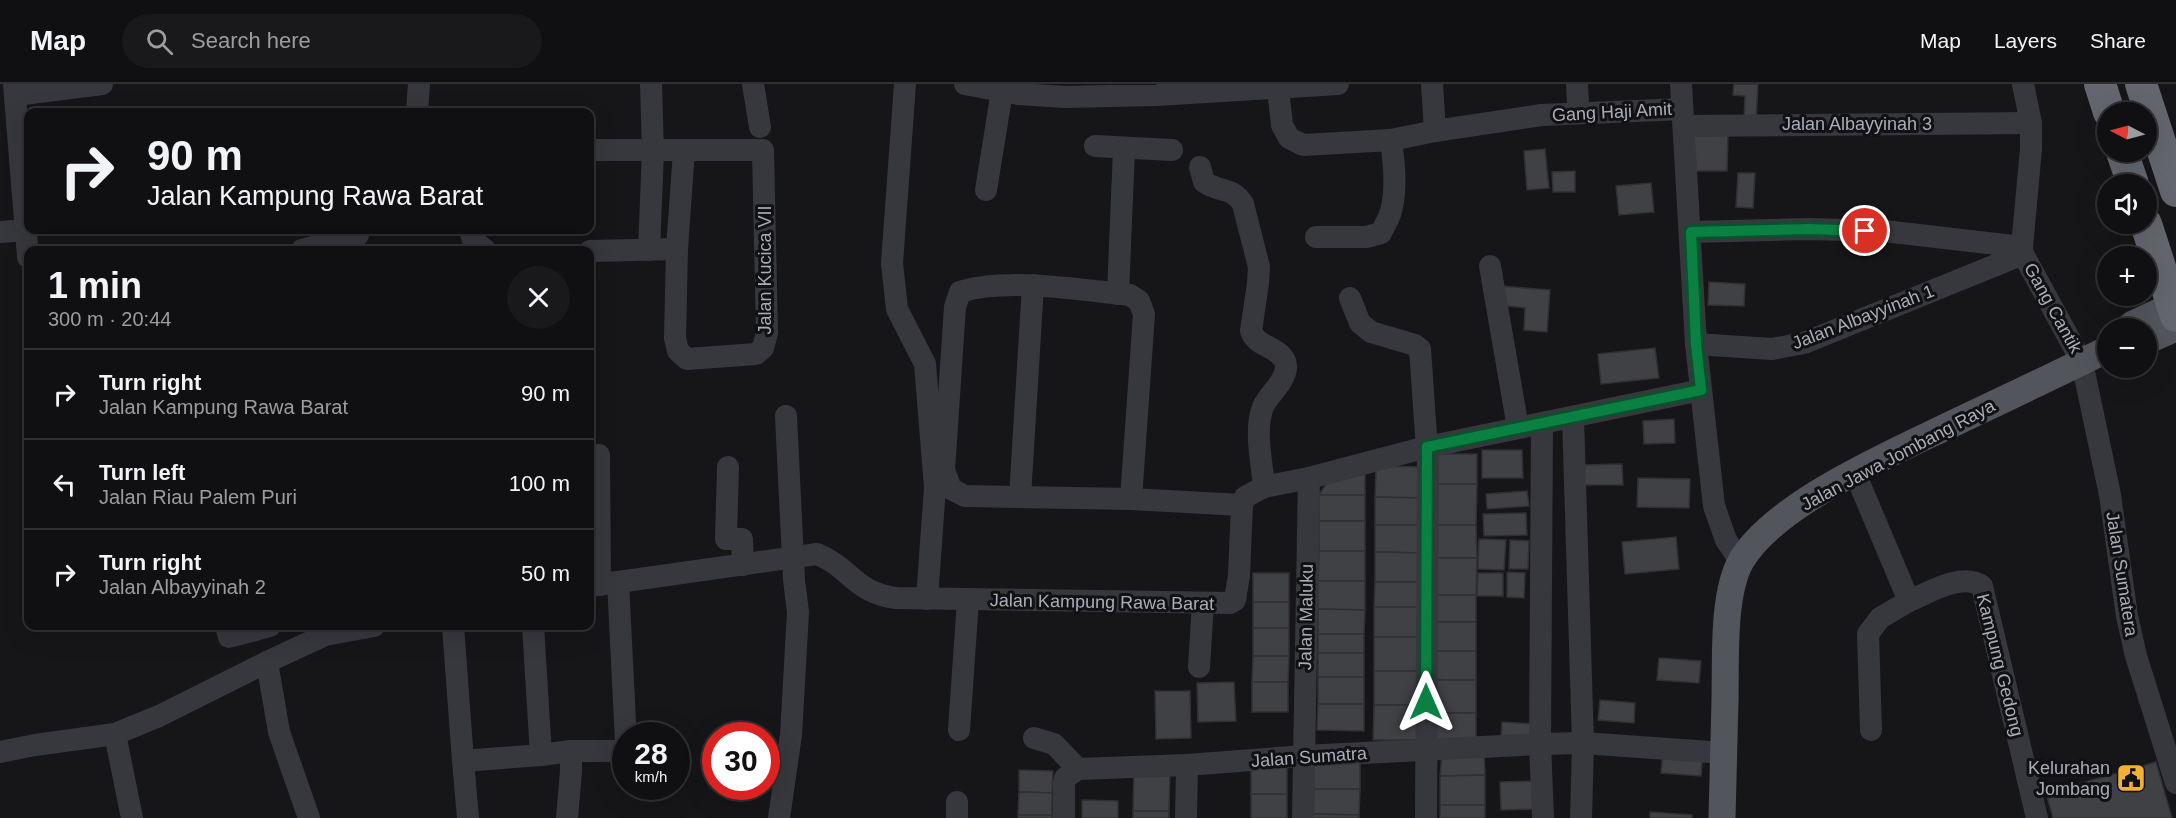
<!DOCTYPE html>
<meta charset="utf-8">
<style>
:root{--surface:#101012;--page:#19191b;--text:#f1f3f6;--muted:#9c9d9f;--line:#303032}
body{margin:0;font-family:Helvetica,sans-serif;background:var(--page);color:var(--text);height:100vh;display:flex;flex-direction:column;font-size:22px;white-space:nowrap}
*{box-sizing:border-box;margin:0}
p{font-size:20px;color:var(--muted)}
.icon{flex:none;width:33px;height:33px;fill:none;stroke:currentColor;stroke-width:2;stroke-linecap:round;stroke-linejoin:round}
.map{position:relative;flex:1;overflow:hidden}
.drawer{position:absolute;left:24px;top:162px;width:570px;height:384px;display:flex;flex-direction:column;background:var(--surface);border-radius:12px;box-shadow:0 6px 24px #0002,0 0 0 2px var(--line)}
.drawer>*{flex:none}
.guide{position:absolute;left:24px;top:24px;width:570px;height:126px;border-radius:12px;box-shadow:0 6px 24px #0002,0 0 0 2px var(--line);background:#101012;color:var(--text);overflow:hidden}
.needle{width:39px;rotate:276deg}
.controls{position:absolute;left:2097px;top:18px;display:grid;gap:12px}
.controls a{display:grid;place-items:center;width:60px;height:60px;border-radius:50%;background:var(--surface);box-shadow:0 6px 24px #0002,0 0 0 2px var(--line);font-size:30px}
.speed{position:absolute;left:612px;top:638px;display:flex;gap:12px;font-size:30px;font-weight:700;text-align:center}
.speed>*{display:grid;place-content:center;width:78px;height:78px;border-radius:50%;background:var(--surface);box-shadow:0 6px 24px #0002,0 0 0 2px var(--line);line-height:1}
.speed small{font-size:15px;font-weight:400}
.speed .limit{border:9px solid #d22;background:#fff;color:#111}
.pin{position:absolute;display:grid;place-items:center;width:51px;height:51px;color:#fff;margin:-26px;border:3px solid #fff;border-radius:50%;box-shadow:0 2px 6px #0007}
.me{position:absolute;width:66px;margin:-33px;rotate:0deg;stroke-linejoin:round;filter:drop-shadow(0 0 4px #0008)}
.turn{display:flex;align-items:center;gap:21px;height:126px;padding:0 24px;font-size:27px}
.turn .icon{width:78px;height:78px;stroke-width:2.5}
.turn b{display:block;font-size:42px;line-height:51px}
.round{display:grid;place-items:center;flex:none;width:63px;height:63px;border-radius:32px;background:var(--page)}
.summary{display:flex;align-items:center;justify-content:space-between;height:102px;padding:0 24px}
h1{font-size:36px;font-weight:800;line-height:45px}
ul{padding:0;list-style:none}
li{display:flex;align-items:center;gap:18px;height:90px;padding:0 24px;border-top:2px solid var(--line)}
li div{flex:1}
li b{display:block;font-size:22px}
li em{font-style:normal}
header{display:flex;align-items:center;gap:36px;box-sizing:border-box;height:84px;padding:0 30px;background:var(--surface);border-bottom:2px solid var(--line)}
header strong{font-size:28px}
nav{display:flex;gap:33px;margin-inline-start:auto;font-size:21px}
.search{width:420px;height:54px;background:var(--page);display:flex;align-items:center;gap:15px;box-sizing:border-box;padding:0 21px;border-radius:33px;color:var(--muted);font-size:22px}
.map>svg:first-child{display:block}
</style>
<header>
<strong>Map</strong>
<div class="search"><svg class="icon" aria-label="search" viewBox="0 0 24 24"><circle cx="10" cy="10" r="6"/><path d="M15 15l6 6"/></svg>Search here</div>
<nav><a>Map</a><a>Layers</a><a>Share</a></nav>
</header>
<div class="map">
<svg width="2176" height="734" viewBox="0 0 2176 734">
<rect width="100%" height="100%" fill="#161618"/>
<g fill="#404145" stroke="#303034" stroke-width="1.5">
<path d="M1734,0H1758L1756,37L1744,36L1745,12L1733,11Z"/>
<path d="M1694,49L1728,50L1727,87H1694Z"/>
<path d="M1545,65L1549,104L1527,106L1524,67Z"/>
<path d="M1575,87V108H1553L1552,88Z"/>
<path d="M1738,89H1755L1753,124L1736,123Z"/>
<path d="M1651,99L1654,128L1619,131L1616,102Z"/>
<path d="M1709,198L1745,200L1744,222L1708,221Z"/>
<path d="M1501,202L1550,206L1547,248L1524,246L1525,224L1501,221Z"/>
<path d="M1655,264L1659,294L1601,300L1598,270Z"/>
<path d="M1674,335L1675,359L1644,360L1643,337Z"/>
<path d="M1482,366H1522L1523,394H1482Z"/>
<rect x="1432" y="370" width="45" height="30"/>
<path d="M1622,380L1623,401H1584V381Z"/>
<path d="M1376,382L1422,383V414L1375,413Z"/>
<path d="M1365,389V411H1319L1326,400Z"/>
<path d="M1638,394L1690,395L1689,424L1637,423Z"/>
<path d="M1432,400H1477L1476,441H1432Z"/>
<path d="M1527,407L1529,422L1487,425L1486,410Z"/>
<rect x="1319" y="411" width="46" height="26"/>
<path d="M1375,413L1422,414L1421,441H1375Z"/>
<path d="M1526,429L1527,451L1484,452L1483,430Z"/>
<rect x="1319" y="437" width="46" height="30"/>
<path d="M1375,441H1421V469L1375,468Z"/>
<path d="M1432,441H1476L1477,474H1432Z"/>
<path d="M1676,453L1679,485L1625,490L1622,458Z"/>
<path d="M1479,455L1506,456L1504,486L1478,485Z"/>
<path d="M1510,456L1529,457L1528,485H1509Z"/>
<path d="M1319,467H1365V497H1318Z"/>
<path d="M1375,468L1421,469V498H1375Z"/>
<path d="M1432,474H1477L1476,511H1431Z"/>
<path d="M1507,488L1525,489L1524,514L1507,513Z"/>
<rect x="1253" y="489" width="36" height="29"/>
<path d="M1478,489H1503V512H1477Z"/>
<path d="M1318,497H1365V526L1318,525Z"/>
<path d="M1375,498H1421V523H1374Z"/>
<rect x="1431" y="511" width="45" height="27"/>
<rect x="1253" y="518" width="36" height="26"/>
<path d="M1374,523H1421L1420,553H1374Z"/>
<path d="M1318,525L1365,526L1364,550H1318Z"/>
<rect x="1431" y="538" width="45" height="29"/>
<rect x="1253" y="544" width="36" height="28"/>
<rect x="1318" y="550" width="46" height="19"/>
<rect x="1374" y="553" width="46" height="34"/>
<rect x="1431" y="567" width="45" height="29"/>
<rect x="1318" y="569" width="46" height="24"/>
<path d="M1253,572H1289L1288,598H1252Z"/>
<path d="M1659,574L1701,577L1699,599L1657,596Z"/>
<rect x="1374" y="587" width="46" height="34"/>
<rect x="1318" y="593" width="46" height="27"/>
<rect x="1431" y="596" width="45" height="33"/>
<path d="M1234,598L1236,637L1198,638L1197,599Z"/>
<rect x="1252" y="598" width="36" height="30"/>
<path d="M1155,607H1190L1191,654L1156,655Z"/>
<path d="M1600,616L1635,619L1634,639L1598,636Z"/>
<path d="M1318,620H1364V647L1317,646Z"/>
<path d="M1374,621H1420L1419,656H1373Z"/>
<rect x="1431" y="629" width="45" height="28"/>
<path d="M1502,638L1536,640L1535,655L1501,653Z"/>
<path d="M1663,666L1703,668L1701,692L1661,689Z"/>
<path d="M1484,669L1485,691L1440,692L1442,671Z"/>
<path d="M1314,678L1360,679V705H1314Z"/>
<path d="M2156,678L2172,734H2053L2046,709Z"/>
<rect x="1251" y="682" width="36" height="28"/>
<path d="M1019,686L1053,687L1052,709L1019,708Z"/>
<path d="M1134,690H1170L1169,727H1133Z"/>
<path d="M1485,691V721H1440V692Z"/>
<path d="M1537,697L1538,725L1501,726L1500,698Z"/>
<path d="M1314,705H1360L1359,731L1313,730Z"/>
<path d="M1019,708L1052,709V731H1018Z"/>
<rect x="1251" y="710" width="36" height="24"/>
<path d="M1082,716L1118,717V734H1082Z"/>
<rect x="1440" y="721" width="45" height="13"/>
<rect x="1133" y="727" width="36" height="7"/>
<path d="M1650,728L1692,731V734H1650Z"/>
<path d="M1313,730L1359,731V734H1313Z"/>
<rect x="1018" y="731" width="34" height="3"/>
</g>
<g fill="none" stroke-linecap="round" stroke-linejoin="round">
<g stroke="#37383d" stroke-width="22">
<path d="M14,0L28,173"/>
<path d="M753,0L760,43"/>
<path d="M905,0L892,179L897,225L925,280L935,403L927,515"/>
<path d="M965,0L1018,10L1065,13L1157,11L1338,0"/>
<path d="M1432,0L1435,47"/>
<path d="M1577,0L1578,20"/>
<path d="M1681,0L1696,260L1714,422L1726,456L1741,478"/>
<path d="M2023,0L2031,39V65L2022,163L2023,170L2082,278L2110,411L2127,532L2136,572L2176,699"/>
<path d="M1278,5L1282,41L1289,54L1303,61L1391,56L1435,47L1542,31L1682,25"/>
<path d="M15,11L102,0"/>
<path d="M417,28L419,0"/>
<path d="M1684,42L2031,39"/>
<path d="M1095,62L1172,66"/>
<path d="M590,66H763L767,249L763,264L756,270L687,275L678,267L675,254L677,165"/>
<path d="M1200,83L1204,98C1220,109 1232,102 1243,120L1259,183L1258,199L1251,247C1256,263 1278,262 1285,277C1291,294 1268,310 1263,323C1254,346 1262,378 1264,403"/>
<path d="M986,106L1002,7"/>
<path d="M470,146L473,156L485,166"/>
<path d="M0,148L26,146"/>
<path d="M1691,148L1809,145L1884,147L2022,163"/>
<path d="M1316,153H1366L1381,149C1384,142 1389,135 1391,127C1397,104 1394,79 1391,56"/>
<path d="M302,166L358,151"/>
<path d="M649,166L653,67L651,0"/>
<path d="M590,167L677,165L684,67"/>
<path d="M1490,182L1518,344"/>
<path d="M1118,210L1124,65"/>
<path d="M1350,214L1360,239L1371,248L1415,261L1420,265L1428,380L1426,734"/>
<path d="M1696,260L1772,265L1804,259L2023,170"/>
<path d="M1573,333L1583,659L1581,734"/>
<path d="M1542,339L1540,660L1543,734"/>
<path d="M599,371L600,501"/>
<path d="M728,383L726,455H742L743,481"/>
<path d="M1855,389L1909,517L1880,534L1868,550L1871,646"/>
<path d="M1020,413L1033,201"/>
<path d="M1131,415L1144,230L1139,217L1130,211C1081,206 1005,193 960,208L955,223L944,386L951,405L965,412L1131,415L1242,421"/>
<path d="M618,498L626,658"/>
<path d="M590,502L817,470C850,483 855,509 896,514L1230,519L1235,516L1239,491L1242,421L1245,413L1264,403L1309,394L1427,363L1701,306"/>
<path d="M1909,517C1928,509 1962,488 1982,502L2037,734"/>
<path d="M226,542L229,553L270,542"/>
<path d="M453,542L463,677L541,671L533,542"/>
<path d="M267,578L279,648L309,734"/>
<path d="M1199,583L1203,519"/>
<path d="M959,646L968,516"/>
<path d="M115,650L132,734"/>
<path d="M1034,654L1054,660L1078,685"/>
<path d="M0,668L35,661L115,650L159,632L267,578L325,551L374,542"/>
<path d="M541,671L571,667H624L626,665"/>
<path d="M463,677L468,734"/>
<path d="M567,734L571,687V667"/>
<path d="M779,734L791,651L798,528L794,496L786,332"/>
<path d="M957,734V718"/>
<path d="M1064,734V699L1065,694L1078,685L1187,681L1304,672L1540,660L1583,659L1724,669"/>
<path d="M1186,734L1187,681"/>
<path d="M1303,734L1309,394"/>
</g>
<g stroke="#53555c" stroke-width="27">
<path d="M2128,244L2133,240L2176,220"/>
<path d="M2146,257L2176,244"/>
<path d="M1722,734C1723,695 1724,655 1725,616C1726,577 1722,511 1741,477C1774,420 1892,369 1952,340C2004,315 2056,291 2108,265"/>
</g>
<g stroke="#63666e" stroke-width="32">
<path d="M2100,0L2109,28"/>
<path d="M2141,0L2176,107"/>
<path d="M2122,68L2133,100"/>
<path d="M2146,140L2176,232"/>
</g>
</g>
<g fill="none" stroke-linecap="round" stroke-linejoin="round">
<g stroke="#07532c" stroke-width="15">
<path id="route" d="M1426,618L1427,363L1701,306L1696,260L1691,148L1809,145L1865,147"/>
</g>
<use href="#route" stroke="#0b8043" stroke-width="10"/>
</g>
<defs>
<g id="civic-square" transform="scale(1.5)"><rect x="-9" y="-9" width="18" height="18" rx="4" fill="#f2b134" stroke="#111113"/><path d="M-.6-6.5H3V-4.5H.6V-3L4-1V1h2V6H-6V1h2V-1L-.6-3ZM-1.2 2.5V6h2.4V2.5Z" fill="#111"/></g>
</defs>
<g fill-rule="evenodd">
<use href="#civic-square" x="2131" y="694"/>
</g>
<g text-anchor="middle" stroke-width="6" stroke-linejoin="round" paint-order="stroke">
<g font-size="18" fill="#a8adb8" stroke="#111113">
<text transform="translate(1612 28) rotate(-3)" y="6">Gang Haji Amit</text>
<text x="1857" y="46">Jalan Albayyinah 3</text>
<text transform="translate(765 186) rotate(-90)" y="6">Jalan Kucica VII</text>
<text transform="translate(2053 224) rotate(61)" y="6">Gang Cantik</text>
<text transform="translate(1863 233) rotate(-21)" y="6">Jalan Albayyinah 1</text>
<text transform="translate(1898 371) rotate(-28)" y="6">Jalan Jawa Jombang Raya</text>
<text transform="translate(2122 490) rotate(81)" y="6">Jalan Sumatera</text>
<text transform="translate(1102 518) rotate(1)" y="6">Jalan Kampung Rawa Barat</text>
<text transform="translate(1306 533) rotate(-89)" y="6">Jalan Maluku</text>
<text transform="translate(2000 581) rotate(76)" y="6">Kampung Gedong</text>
<text transform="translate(1309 673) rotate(-4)" y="6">Jalan Sumatra</text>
</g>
<g font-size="18" fill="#a8adb8" stroke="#111113" text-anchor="end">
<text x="2110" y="690">Kelurahan<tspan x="2110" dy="21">Jombang</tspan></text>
</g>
</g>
</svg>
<div class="controls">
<a><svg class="needle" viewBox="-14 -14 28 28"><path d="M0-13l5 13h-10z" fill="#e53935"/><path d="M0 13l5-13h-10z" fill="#9c9d9f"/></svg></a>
<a><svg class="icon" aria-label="sound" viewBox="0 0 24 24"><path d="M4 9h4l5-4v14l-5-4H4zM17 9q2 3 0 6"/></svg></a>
<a>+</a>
<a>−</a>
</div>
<div class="speed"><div>28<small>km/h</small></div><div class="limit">30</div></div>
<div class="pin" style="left:1865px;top:147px;background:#d93025"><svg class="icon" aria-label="arrive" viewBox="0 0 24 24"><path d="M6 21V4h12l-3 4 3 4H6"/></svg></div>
<svg class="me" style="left:1426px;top:618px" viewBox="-20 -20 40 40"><path d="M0-17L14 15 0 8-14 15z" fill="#0b8043" stroke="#fff" stroke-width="4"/></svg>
<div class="guide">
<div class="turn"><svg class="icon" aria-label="right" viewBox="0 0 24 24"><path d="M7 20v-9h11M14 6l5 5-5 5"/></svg><div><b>90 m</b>Jalan Kampung Rawa Barat</div></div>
</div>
<section class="drawer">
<div class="summary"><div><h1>1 min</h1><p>300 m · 20:44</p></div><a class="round"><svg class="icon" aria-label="close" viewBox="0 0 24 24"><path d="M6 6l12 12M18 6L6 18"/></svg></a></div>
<ul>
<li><svg class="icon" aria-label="right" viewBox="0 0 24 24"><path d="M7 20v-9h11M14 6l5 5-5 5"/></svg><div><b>Turn right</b><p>Jalan Kampung Rawa Barat</p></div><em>90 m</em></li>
<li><svg class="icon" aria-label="left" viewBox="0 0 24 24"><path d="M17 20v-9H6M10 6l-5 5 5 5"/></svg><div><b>Turn left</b><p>Jalan Riau Palem Puri</p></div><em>100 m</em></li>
<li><svg class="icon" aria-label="right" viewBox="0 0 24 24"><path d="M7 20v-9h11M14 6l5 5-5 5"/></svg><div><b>Turn right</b><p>Jalan Albayyinah 2</p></div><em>50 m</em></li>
</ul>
</section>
</div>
